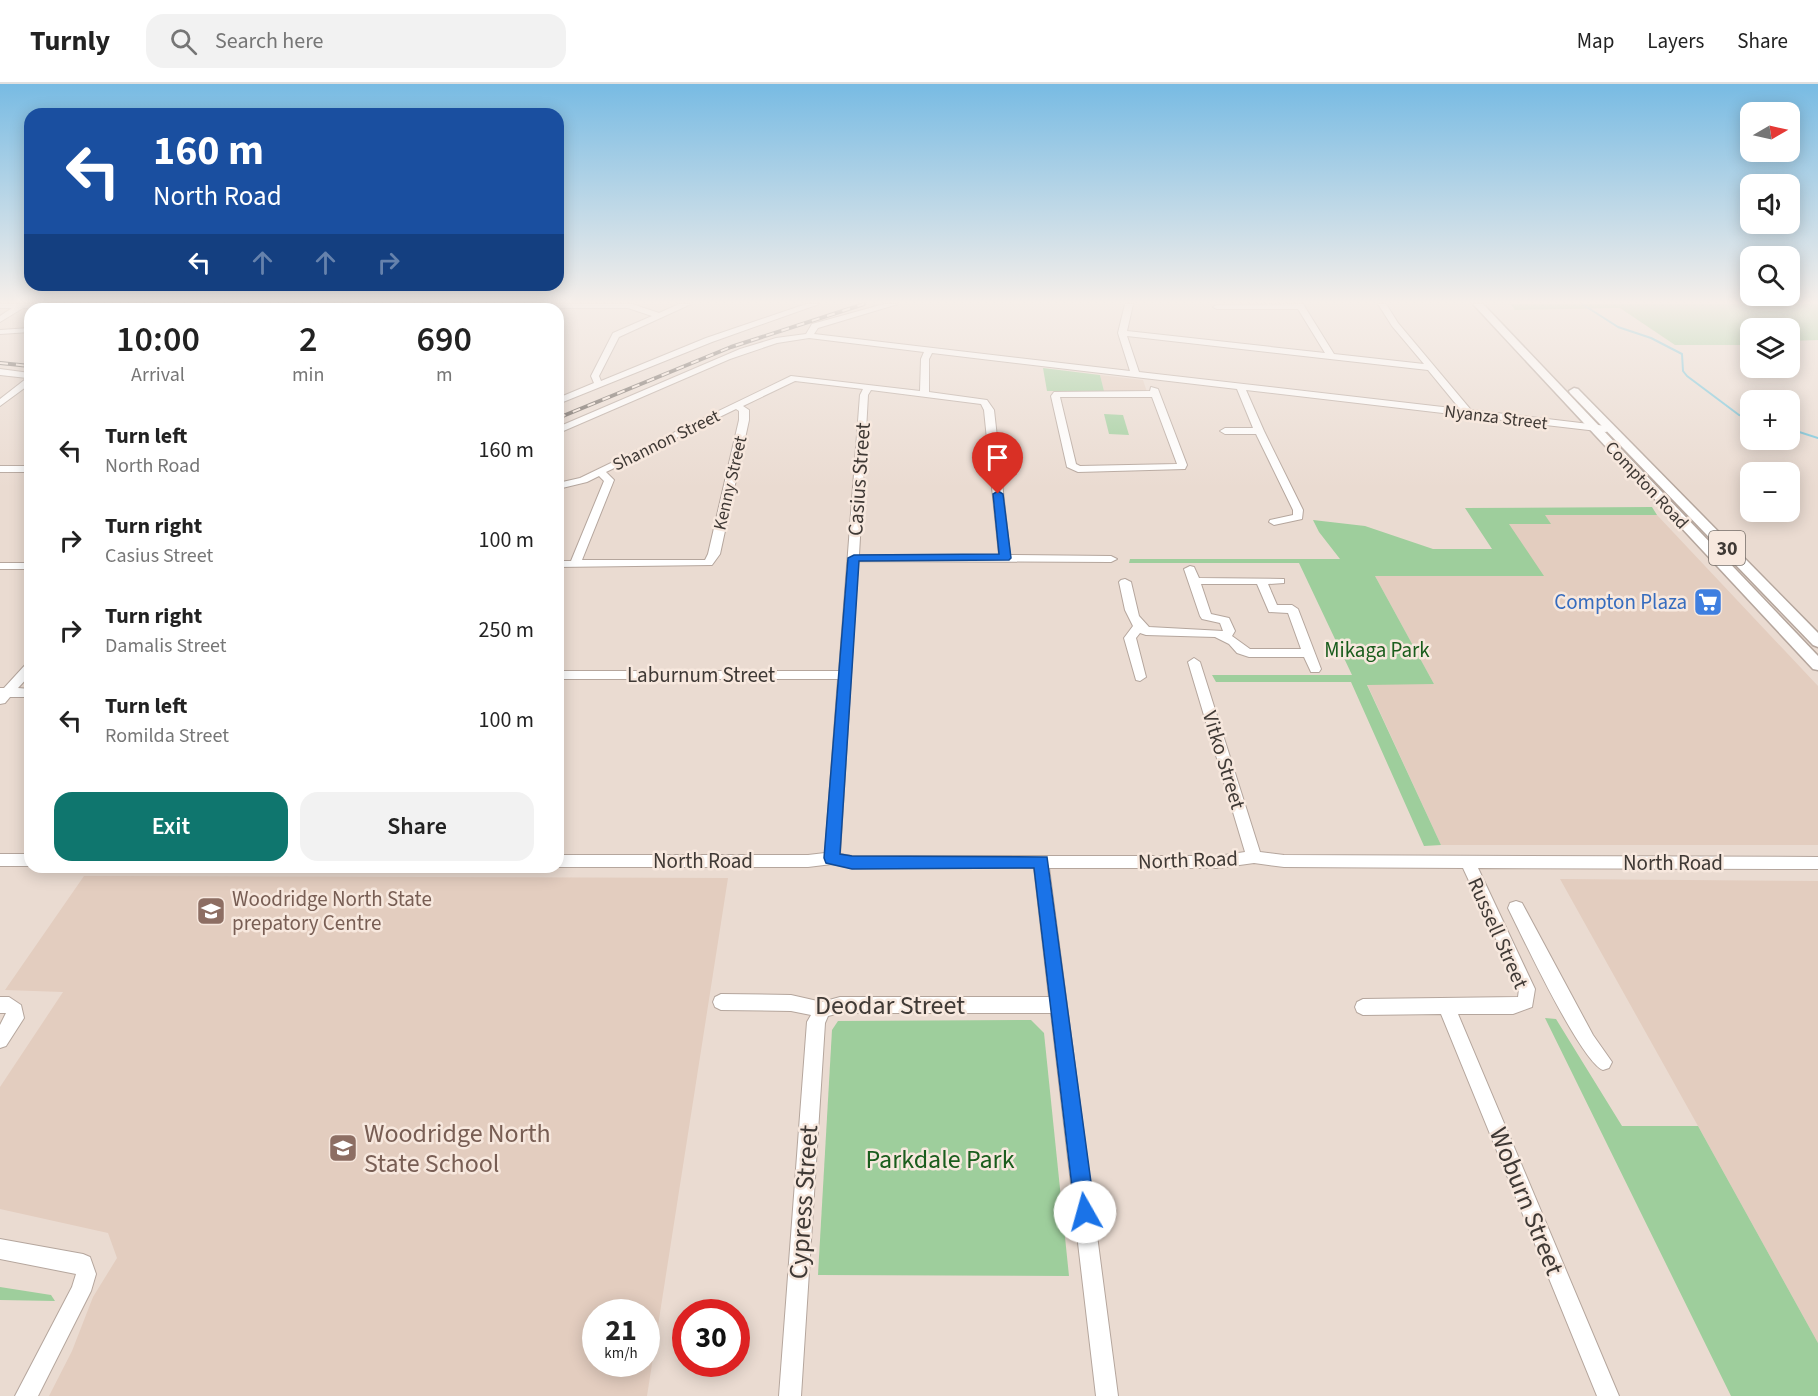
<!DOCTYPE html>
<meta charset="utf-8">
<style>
:root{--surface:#fff;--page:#f2f2f2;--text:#222;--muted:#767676;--line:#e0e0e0;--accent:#0f766e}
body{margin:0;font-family:"Source Sans 3",sans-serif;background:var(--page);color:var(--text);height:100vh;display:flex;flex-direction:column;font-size:22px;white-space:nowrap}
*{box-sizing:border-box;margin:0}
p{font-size:20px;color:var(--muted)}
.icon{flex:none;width:33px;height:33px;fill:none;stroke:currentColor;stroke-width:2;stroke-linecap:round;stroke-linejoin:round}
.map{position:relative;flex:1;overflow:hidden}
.panel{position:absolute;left:24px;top:219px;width:540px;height:570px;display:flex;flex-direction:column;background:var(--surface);border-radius:18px;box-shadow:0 3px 15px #0003}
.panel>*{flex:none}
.guide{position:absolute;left:24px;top:24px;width:540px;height:183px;border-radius:18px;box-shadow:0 3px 15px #0003;background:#1a4fa0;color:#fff;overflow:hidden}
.needle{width:39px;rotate:81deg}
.tools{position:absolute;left:1740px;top:18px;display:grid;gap:12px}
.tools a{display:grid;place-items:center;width:60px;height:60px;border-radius:12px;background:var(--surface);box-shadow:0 3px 15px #0003;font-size:30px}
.speed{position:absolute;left:582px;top:1215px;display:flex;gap:12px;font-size:30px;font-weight:700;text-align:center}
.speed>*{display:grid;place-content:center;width:78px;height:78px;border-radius:50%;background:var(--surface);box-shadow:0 3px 15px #0003;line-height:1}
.speed small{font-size:15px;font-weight:400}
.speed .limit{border:9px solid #d22;background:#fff;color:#111}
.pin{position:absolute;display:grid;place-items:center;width:51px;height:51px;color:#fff;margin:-62px -26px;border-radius:50% 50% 50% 0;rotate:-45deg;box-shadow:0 0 6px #0007}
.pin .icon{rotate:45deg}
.me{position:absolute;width:66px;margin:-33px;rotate:353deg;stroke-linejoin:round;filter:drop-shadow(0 0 4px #0008)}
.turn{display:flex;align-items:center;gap:21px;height:126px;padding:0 30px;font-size:27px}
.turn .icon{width:78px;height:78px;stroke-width:2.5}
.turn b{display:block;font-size:42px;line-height:51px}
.lanes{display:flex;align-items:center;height:57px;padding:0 30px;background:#0003;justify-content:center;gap:30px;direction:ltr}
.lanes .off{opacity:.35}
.eta{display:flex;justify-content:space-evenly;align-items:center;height:102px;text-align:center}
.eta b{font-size:36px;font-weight:600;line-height:42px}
.primary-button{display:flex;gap:12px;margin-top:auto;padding:12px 30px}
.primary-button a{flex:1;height:69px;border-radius:18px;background:var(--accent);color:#fff;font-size:24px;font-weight:600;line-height:69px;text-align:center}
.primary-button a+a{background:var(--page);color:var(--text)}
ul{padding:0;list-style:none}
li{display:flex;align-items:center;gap:18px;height:90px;padding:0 30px}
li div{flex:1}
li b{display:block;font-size:22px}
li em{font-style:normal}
header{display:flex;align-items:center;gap:36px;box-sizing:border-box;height:84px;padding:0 30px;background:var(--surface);border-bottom:2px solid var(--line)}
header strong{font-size:28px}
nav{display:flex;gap:33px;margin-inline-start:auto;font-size:21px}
.search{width:420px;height:54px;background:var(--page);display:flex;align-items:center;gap:15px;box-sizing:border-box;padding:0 21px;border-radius:18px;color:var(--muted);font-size:22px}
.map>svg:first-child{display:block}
</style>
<header>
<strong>Turnly</strong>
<div class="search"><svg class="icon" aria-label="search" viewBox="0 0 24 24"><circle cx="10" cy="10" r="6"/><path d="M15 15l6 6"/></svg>Search here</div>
<nav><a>Map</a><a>Layers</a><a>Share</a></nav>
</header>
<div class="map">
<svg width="1818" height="1312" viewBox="0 0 1818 1312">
<rect width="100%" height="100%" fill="#eadbd1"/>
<g fill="#e3cdbf" fill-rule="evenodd">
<path d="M1100,291L1143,296L1147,308L1104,307Z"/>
<path d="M1544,431H1657L1818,602V761H1441L1367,600H1434L1375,492H1543L1508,440L1550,439Z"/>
<path d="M84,792L728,794L647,1312H49L72,1267L93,1213L117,1174L108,1149L0,1125V1003L63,908L5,906ZM596,1228H646V1280H596Z"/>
<path d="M1560,795L1818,797V1259L1698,1042Z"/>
</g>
<g fill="#9ece9c">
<path d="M1510,220H1818V256L1790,257V244H1750V261H1675L1620,224L1515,226Z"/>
<path d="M1043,284L1100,291L1104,307H1047Z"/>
<path d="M1104,330L1123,331L1129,351L1109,350Z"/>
<path d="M1652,423L1657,431H1545L1551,440H1509L1544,492H1375L1434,600L1367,601L1441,761L1424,762L1351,598H1216L1212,591H1352L1299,479H1129L1130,475H1340L1319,448L1313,436L1365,442L1433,465H1492L1465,424Z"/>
<path d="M1545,934L1556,935L1622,1042H1698L1818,1259V1312H1731Z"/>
<path d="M1031,936L1044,949L1069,1192L818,1191L832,946L838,937Z"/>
<path d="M0,1203L51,1211L55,1217L0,1216Z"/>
</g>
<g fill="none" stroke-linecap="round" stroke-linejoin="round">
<g stroke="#70c5dc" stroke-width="2">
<path d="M1582,220L1618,243L1651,254L1682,270L1683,287L1687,292L1739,331L1750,334"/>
<path d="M1790,345L1818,354"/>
</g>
<g stroke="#b5a69d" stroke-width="2">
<g id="minor">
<path d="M0,220H259L260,222L256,224H23L0,238V232L12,224H0Z"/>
<path d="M358,220H632L659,229L679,220H691L619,253L599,292L601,297L706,254L806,220H819L712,258L558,320V314L594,299L591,292L613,249L652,232L628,224H358Z"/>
<path d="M884,220H898L818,244L814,250L1130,287L1118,249L1125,220H1133L1127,247L1325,269L1298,225H1217L1213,223L1217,221L1303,220L1334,270L1424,280L1392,242L1378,220H1386L1398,239L1471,326L1606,342L1611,345L1606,348L1246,306L1264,347L1303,426L1302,435L1274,441L1269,438L1270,436L1293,431V426L1256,350H1225L1220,347L1225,344H1253L1237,305L932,269L929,275V308L987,316L994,326L1010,471L1111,472L1117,475L1111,478L858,477L840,770L852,772H1218L1245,768L1188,578L1194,574L1200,578L1260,768L1284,771L1818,773V785L1478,784L1535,905L1532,923L1513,930H1458L1619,1312H1597L1441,930L1363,931L1357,928L1355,923L1357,918L1363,915L1518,913L1519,905L1463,784L1284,783L1254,779L1218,784H1049L1118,1312H1096L1051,929H840L828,932L825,939L801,1312H779L807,938L811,931L791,927L721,926L715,923L713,918L715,913L721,910L791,911L822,918L840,913H1049L1034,784H852L832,780L808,783H558V771H808L825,769L838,595H558V587H839L860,311L863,305L795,297L743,322L749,326V336L720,470L712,481L558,483V477H571L604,397L599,392L587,398L558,405V399L580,394L791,292L920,307L921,275L924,268L809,254L777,259L730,275L561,348L558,349V343L740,265L776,254L806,250L812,240ZM1127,252L1428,286L1460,325L1139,288ZM871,306L981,320L984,326L999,471H859L868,311ZM736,325L739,327V336L708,470L705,476H582L614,396L606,388Z"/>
<path d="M30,244V248L0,250V246Z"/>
<path d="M0,285L30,289V300L0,322V315L27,294L0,291Z"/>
<path d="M1151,303L1158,305L1187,381L1185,385L1078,388L1067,383L1051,312L1054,308L1150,307ZM1060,313H1152L1177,380L1080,382L1076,380Z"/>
<rect x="0" y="382" width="30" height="6"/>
<rect x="0" y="479" width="30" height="6"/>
<path d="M1190,482L1194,483L1199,494L1284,495V499L1268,500L1277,521H1292L1298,525L1321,585L1319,588H1311L1304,573H1249L1237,569L1229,560L1215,553L1146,551L1140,549L1136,554L1146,593L1140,597L1136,596L1124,554L1133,542L1125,526L1119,498L1121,496L1125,495L1131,498L1139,532L1149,543L1223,547L1220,539L1202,535L1200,532L1184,485ZM1201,500H1257L1269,528L1288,529L1301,565H1250L1232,552L1235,547L1229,534L1211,530Z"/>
<path d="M30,579V591L18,604L30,605V613H10L5,619L0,620V604H4L26,580Z"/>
<rect x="0" y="770" width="30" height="12"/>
<path d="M1516,817L1522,819L1593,951L1612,978L1609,984L1603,986C1581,978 1522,852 1508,824L1510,819Z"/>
<path d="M0,913H9L21,921L24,934L6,962L0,964V941L6,929H0Z"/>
<path d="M0,1155L83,1170L90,1173L96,1190L91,1207L38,1312H15L72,1203L76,1190L0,1175Z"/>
</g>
</g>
<g stroke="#b5a69d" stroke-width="3">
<g id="major">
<path d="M1473,220H1483L1818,572V586L1813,585Z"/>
<path d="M1574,304L1578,305L1818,549V563L1813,561L1570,309L1569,307Z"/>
</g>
</g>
<use href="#minor" fill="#fff" fill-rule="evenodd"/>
<use href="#major" fill="#fff" fill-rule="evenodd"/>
<g stroke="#655d57" stroke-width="4">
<g id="rail">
<path d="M0,279L30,282"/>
<path d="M558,334L731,263L864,220"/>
</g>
</g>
<use href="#rail" stroke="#f7e8de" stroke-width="2" stroke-dasharray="8" stroke-linecap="butt"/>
</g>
<linearGradient id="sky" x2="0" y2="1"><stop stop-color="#78bbe3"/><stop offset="0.54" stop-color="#f6efea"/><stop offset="1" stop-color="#f6efea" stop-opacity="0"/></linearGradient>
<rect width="1818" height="404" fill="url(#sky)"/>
<path fill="#1a73e8" stroke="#114b97" stroke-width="1.5" d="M998,407L1003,410L1011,474L1009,476L859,477L840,770L852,772L1047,773L1095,1128L1092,1135L1085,1138L1078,1135L1075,1128L1034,784L852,785L826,779L824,774L848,474L854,471L999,470L993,410Z"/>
<defs>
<g id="supermarket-square" transform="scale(1.5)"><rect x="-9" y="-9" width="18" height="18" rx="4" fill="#3f7fe0" stroke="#f7e8de"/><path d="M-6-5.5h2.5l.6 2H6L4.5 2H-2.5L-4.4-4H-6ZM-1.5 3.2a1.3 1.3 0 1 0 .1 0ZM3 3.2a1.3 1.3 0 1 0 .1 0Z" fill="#fff"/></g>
<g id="school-square" transform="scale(1.5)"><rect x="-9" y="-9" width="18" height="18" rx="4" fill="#8d6e63" stroke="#f7e8de"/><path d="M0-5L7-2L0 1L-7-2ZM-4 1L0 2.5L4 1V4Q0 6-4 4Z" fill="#fff"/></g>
</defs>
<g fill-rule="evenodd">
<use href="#supermarket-square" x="1708" y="518"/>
<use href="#school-square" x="211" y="827"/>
<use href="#school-square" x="343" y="1064"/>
</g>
<g text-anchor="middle" stroke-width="5" stroke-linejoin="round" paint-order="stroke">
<g font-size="18" fill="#3f3935" stroke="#f7e8de">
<text transform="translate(1496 333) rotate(7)" y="6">Nyanza Street</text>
<text transform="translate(666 356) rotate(-26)" y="6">Shannon Street</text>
<text transform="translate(730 399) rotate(-77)" y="6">Kenny Street</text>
<text transform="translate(1647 401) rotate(47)" y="6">Compton Road</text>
</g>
<rect fill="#f7e8de" stroke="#766e68" stroke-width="1.5" x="1709" y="447" width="36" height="34" rx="4.5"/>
<g font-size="20" font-weight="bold" fill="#3f3935">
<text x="1727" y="471">30</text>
</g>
<g font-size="21" fill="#3f3935" stroke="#f7e8de">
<text transform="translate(859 395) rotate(-86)" y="7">Casius Street</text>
<text x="701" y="598">Laburnum Street</text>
<text transform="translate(1224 676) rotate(73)" y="7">Vitko Street</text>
<text transform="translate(1188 776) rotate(-2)" y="7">North Road</text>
<text x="703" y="784">North Road</text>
<text x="1673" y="786">North Road</text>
<text transform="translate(1498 849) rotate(66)" y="7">Russell Street</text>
</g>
<g font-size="21" fill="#366cbe" stroke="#f7e8de" text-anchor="end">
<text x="1687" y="525">Compton Plaza</text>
</g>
<g font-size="21" fill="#1a5d1d" stroke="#f7e8de">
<text x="1377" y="573">Mikaga Park</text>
</g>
<g font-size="21" fill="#785e54" stroke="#f7e8de" text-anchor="start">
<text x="232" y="822">Woodridge North State<tspan x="232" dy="24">prepatory Centre</tspan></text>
</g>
<g font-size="26" fill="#3f3935" stroke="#f7e8de">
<text x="890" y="930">Deodar Street</text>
<text transform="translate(1527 1117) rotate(68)" y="9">Woburn Street</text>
<text transform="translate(803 1118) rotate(-86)" y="9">Cypress Street</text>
</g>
<g font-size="26" fill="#785e54" stroke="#f7e8de" text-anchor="start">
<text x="364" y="1058">Woodridge North<tspan x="364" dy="30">State School</tspan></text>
</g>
<g font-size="26" fill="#1a5d1d" stroke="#f7e8de">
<text x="940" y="1084">Parkdale Park</text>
</g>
</g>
</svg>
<div class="tools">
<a><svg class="needle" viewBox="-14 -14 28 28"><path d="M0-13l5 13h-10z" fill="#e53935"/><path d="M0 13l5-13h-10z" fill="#767676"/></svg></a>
<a><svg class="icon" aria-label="sound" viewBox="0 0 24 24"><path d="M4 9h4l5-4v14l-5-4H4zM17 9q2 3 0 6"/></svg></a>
<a><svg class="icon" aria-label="search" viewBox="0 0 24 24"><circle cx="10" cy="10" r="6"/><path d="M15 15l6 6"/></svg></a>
<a><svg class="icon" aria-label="layers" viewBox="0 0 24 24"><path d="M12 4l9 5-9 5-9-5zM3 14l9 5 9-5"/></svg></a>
<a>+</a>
<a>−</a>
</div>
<div class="speed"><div>21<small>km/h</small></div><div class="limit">30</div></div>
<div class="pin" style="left:998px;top:410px;background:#d93025"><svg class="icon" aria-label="arrive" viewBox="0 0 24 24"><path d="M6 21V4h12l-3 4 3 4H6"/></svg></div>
<svg class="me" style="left:1085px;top:1128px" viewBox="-20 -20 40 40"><circle r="19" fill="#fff"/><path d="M0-13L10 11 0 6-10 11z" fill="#1a73e8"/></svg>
<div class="guide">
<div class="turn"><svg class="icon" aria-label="left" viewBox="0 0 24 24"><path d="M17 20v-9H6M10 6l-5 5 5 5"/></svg><div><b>160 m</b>North Road</div></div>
<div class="lanes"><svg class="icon" aria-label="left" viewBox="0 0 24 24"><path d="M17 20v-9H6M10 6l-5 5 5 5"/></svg><svg class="icon off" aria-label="ahead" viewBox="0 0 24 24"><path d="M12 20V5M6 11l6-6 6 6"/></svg><svg class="icon off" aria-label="ahead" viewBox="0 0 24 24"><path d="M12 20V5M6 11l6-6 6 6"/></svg><svg class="icon off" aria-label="right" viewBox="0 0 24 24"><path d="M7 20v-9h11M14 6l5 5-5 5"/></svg></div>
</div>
<section class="panel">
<div class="eta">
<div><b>10:00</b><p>Arrival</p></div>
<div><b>2</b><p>min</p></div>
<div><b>690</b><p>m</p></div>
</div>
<ul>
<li><svg class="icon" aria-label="left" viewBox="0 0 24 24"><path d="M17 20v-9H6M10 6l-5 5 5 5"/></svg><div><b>Turn left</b><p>North Road</p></div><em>160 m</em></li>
<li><svg class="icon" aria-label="right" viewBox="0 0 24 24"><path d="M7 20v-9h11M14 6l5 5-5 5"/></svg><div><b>Turn right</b><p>Casius Street</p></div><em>100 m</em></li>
<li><svg class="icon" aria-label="right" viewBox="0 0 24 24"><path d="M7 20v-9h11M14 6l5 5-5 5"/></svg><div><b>Turn right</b><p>Damalis Street</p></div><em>250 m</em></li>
<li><svg class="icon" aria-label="left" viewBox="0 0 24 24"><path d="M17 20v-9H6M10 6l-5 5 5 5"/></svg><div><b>Turn left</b><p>Romilda Street</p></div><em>100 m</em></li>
</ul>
<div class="primary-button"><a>Exit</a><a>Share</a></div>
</section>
</div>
